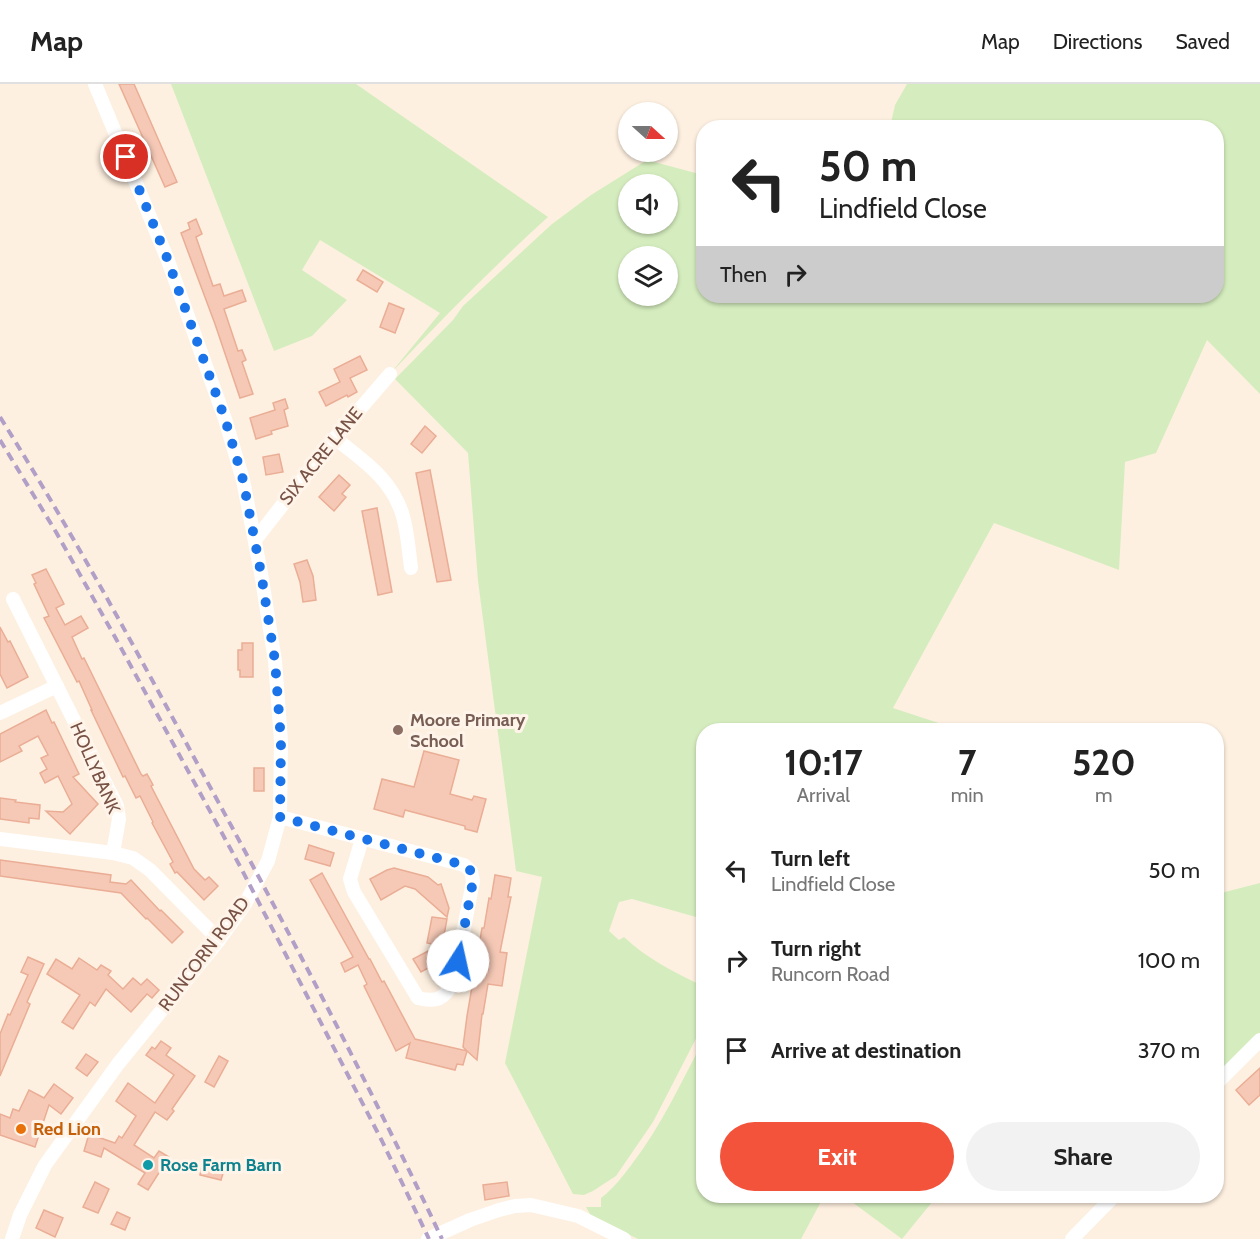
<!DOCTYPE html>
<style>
:root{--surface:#fff;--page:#f2f2f2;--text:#222;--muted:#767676;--line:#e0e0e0;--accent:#f3523b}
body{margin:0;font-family:Cabin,sans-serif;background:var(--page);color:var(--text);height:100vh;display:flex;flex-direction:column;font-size:22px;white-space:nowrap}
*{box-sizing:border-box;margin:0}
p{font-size:20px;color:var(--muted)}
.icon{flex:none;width:33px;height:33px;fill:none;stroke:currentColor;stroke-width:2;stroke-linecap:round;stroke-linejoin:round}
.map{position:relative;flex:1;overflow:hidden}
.sheet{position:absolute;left:696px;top:639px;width:528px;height:480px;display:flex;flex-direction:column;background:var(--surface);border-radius:24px;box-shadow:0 2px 4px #0004}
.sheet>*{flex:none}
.top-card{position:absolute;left:696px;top:36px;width:528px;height:183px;border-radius:24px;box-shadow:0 2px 4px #0004;background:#fff;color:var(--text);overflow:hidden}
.needle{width:39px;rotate:111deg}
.fabs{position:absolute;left:618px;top:18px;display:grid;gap:12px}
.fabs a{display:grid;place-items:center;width:60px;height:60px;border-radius:50%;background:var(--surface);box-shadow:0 2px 4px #0004;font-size:30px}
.pin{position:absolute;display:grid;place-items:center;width:51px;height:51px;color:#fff;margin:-26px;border:3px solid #fff;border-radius:50%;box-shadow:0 2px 6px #0007}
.me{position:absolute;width:66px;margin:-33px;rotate:10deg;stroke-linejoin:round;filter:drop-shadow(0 0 4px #0008)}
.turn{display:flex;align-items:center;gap:21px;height:126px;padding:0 24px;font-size:27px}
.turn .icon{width:78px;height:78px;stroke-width:2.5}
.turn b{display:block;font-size:42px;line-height:51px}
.then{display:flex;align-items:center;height:57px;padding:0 24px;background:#0003;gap:12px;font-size:22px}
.eta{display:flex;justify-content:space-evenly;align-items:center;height:102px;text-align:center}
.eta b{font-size:36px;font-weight:800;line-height:42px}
.primary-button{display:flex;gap:12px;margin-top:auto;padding:12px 24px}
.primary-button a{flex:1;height:69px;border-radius:36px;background:var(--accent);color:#fff;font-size:24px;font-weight:800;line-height:69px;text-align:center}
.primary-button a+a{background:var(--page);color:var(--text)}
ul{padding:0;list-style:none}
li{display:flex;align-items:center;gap:18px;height:90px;padding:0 24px}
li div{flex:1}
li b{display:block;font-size:22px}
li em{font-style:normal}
header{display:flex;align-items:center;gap:36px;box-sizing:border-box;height:84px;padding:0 30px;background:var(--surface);border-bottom:2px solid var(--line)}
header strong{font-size:28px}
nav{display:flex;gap:33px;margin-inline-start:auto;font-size:21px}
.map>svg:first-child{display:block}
</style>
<header>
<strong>Map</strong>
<nav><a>Map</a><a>Directions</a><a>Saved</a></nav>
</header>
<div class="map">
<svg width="1260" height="1155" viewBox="0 0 1260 1155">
<rect width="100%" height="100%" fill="#fef0e0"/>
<g fill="#d5edbe" fill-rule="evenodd">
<path d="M171,0H356L548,133C493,183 441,236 390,290L440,229L320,156L302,186L347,216L312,252L274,267Z"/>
<path d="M907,0H1260V310L1207,256L1156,369L1125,378L1119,486L994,439L893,624L960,646H704L703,835L632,815L619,818L609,847L619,856L624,853C646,874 675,889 703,902V941L653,1038L616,1092L593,1107L584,1111L573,1110L505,979L542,793L516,787L478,497L468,369L395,295L453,236L463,222L552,140L591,111L647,76L703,91L704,212H1216V44L890,43L895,21ZM628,100H668V140H628ZM628,172H668V212H628Z"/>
<path d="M1260,799V949L1217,990V810Z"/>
<path d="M703,957L704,1112H824L801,1155H638L591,1132L586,1123H601V1114C614,1104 622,1093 632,1080C661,1042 681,999 703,957Z"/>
<path d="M844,1112H937L902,1155Z"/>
</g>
<g fill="#f6c9b6" stroke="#eaad95" stroke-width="1.5">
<path d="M119,0H134L177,98L165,103Z"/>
<path d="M196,135L202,150L196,153L213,202L220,200L224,212L242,206L246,217L224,225L238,267L242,266L246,276L242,278L253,310L240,314L215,240L181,149L190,145L188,139Z"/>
<path d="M363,186L383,198L377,208L357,196Z"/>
<path d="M389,219L404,225L395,249L380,243Z"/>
<path d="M360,272L367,286L350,294L357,308L348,313L347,311L326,322L319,308L340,298L334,285Z"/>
<path d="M285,315L288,324L284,326L288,342L271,347L272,350L256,355L250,334L275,326L273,319Z"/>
<path d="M425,342L436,352L422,369L411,360Z"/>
<path d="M279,370L283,388L266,391L263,373Z"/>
<path d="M430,386L451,496L437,498L416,389Z"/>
<path d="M339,391L350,401L342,410L346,413L334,427L319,413Z"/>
<path d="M377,424L392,508L378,511L362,427Z"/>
<path d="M307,476L313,492L316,516L303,518L300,498L294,480Z"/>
<path d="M46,485L64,520L56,524L65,541L81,532L88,544L72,553L82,575L84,574L141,690L143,692L147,690L153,701L151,702L194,785L205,796L209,793L218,802L204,816L177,788L175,789L170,780L173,778L152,739L153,738L140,712L136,714L125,692L123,693L91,626H92L79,597L77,598L44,534L49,532L34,500L36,499L32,491Z"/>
<path d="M0,543L8,558L10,557L28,593L7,604L0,590Z"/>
<path d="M242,559H253V593H240V586H238V566H242Z"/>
<path d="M46,626L52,639L54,638L79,690L73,693L98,720L70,750L46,727L63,728L72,720L58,692L45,699L40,689L47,685L41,674L48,671L38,652L19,662L22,667L0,678V650Z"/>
<path d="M424,667L459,676L450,710L472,716L474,712L486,715L477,748L465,745V742L405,726L403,733L374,725L382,695L414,703Z"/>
<rect x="254" y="684" width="10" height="23"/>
<path d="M0,714L16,716L15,718L40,721L39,735L29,734V739L0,735Z"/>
<path d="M309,761L334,769L330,782L305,775Z"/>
<path d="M0,776L111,791L110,798L126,800L131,796L160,827L161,826L183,848L172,859L147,834L146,835L121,809L0,792Z"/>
<path d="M394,784L428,793L438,801L441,800L449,824L447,833L415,805L405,802L381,816L370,795L387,786Z"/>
<path d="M322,789L369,875H370L382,898L384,897L415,955L467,967L463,963L467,932L482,844H484L489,814L491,815L495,791L511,794L508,813H511L500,868L507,869L502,902L488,900L483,930H482L477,976L467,967L463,981L457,980L455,986L406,974L410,959L396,967L364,902L367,900L358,881L345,888L341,879L353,873L310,796Z"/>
<path d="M432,833L447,835L442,862L427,859Z"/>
<path d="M430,866L437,879L421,888L413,875Z"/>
<path d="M28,873L44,880L27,918L30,920L0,992V950L8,930L10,931L28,891L21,888Z"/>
<path d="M79,874L97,886L101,881L111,887L108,891L123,905L133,894L141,901L147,895L159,906L152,914L147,910L131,928L106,905L95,922L90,918L73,945L62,938L80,911L47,890L56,875L72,885Z"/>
<path d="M161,957L171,964L166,971L195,992L172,1025L174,1027L167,1036L155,1028L134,1061L154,1074L159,1067L169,1073L148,1106L138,1100L145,1089L104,1064L101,1073L84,1067L89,1050L115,1059L119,1052L122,1054L136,1032L116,1017L128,999L155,1019L174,991L146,971L152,963L155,965Z"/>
<path d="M86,970L98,978L87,992L76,984Z"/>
<path d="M219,972L228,977L214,1003L205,998Z"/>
<path d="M1260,984V1011L1249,1021L1236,1006Z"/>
<path d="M54,1000L73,1014L61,1030L49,1021L35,1063L0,1051V1030L10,1034L13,1025L19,1027L29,1006L44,1014Z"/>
<path d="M202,1080L224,1086L221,1096L200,1091Z"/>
<path d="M95,1098L109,1105L98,1129L83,1123Z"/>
<path d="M507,1098L509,1112L485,1116L483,1101Z"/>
<path d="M44,1126L63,1134L55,1153L36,1144Z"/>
<path d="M117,1128L130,1134L125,1146L111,1140Z"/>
</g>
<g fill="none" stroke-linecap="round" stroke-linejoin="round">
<g stroke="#fff" stroke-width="14">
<path d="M335,354C362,376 390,393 402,429C407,444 409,467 411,484"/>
<path d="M255,456L335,354L390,290"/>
<path d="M13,515L117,722L119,735L113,769"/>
<path d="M0,629L57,602"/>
<path d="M280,733L464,781L471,787L473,797L454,897C445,914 438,919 418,914L354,808L350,795L362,755"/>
<path d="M0,755L113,769L133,774L150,786L219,856"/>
<path d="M1216,1000L1260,956"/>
<path d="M12,1155L20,1131L45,1081L118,980L219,856L245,820L268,777L280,733L281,657L275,577L261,489L243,396L225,335L167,174L95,0"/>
<path d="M428,1155L470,1136L499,1126L515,1122L531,1121L578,1132L624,1155"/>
<path d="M1072,1155L1114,1112"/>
</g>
<g stroke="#b19fc8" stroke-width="4" stroke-dasharray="9 6" stroke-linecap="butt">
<path d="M0,333C71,446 134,562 197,679C283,836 366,994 442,1155"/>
<path d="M0,356L56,448L115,553L241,784L382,1057L429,1155"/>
</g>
</g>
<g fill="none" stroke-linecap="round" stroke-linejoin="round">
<path stroke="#1a73e8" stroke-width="10" stroke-dasharray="0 18" d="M126,73L167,174L225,335L243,396L261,489L275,577L281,657L280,733L464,781L471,787L473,797L458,877"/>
</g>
<circle fill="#8d6e63" stroke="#fff4e9" stroke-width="2" cx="398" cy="646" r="6"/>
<circle fill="#e8710a" stroke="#fff4e9" stroke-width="2" cx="21" cy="1045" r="6"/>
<circle fill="#0f9aa8" stroke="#fff4e9" stroke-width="2" cx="148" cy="1081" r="6"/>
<g text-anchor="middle" stroke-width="6" stroke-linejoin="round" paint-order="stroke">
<g font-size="18" fill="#775245" stroke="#fff4e9">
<text transform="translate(321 372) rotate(-51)" y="6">SIX ACRE LANE</text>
<text transform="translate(95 684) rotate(66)" y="6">HOLLYBANK</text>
<text transform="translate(204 870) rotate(-53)" y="6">RUNCORN ROAD</text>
</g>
<g font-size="18" font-weight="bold" fill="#785e54" stroke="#fff4e9" text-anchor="start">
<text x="410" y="642">Moore Primary<tspan x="410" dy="21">School</tspan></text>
</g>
<g font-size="18" font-weight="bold" fill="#c56008" stroke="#fff4e9" text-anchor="start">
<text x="33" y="1051">Red Lion</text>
</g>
<g font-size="18" font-weight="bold" fill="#0d838f" stroke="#fff4e9" text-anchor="start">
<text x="160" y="1087">Rose Farm Barn</text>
</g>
</g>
</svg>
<div class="fabs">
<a><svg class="needle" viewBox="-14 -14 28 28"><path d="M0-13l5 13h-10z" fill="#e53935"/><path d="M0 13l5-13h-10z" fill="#767676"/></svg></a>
<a><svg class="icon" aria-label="sound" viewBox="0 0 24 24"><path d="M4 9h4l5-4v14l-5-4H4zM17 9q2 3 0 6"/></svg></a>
<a><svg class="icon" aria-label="layers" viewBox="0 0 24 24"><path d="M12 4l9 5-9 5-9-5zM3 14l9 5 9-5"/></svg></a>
</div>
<div class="pin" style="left:126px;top:73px;background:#d93025"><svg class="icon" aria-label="arrive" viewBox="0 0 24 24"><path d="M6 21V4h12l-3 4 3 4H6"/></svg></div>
<svg class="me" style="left:458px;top:877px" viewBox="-20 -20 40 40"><circle r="19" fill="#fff"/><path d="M0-13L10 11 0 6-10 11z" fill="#1a73e8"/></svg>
<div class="top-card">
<div class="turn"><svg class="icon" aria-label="left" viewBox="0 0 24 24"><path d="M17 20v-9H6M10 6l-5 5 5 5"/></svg><div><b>50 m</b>Lindfield Close</div></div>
<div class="then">Then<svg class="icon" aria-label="right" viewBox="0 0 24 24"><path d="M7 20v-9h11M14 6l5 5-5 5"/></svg></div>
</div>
<section class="sheet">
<div class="eta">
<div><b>10:17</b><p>Arrival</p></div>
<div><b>7</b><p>min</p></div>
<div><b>520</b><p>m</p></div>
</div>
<ul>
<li><svg class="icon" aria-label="left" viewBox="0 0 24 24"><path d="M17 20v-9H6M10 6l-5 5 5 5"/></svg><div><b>Turn left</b><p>Lindfield Close</p></div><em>50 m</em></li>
<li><svg class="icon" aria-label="right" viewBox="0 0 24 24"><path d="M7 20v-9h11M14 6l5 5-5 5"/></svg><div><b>Turn right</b><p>Runcorn Road</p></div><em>100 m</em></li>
<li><svg class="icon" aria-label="arrive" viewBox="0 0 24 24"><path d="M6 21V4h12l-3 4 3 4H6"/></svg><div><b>Arrive at destination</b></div><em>370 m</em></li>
</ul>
<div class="primary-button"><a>Exit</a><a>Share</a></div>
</section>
</div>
